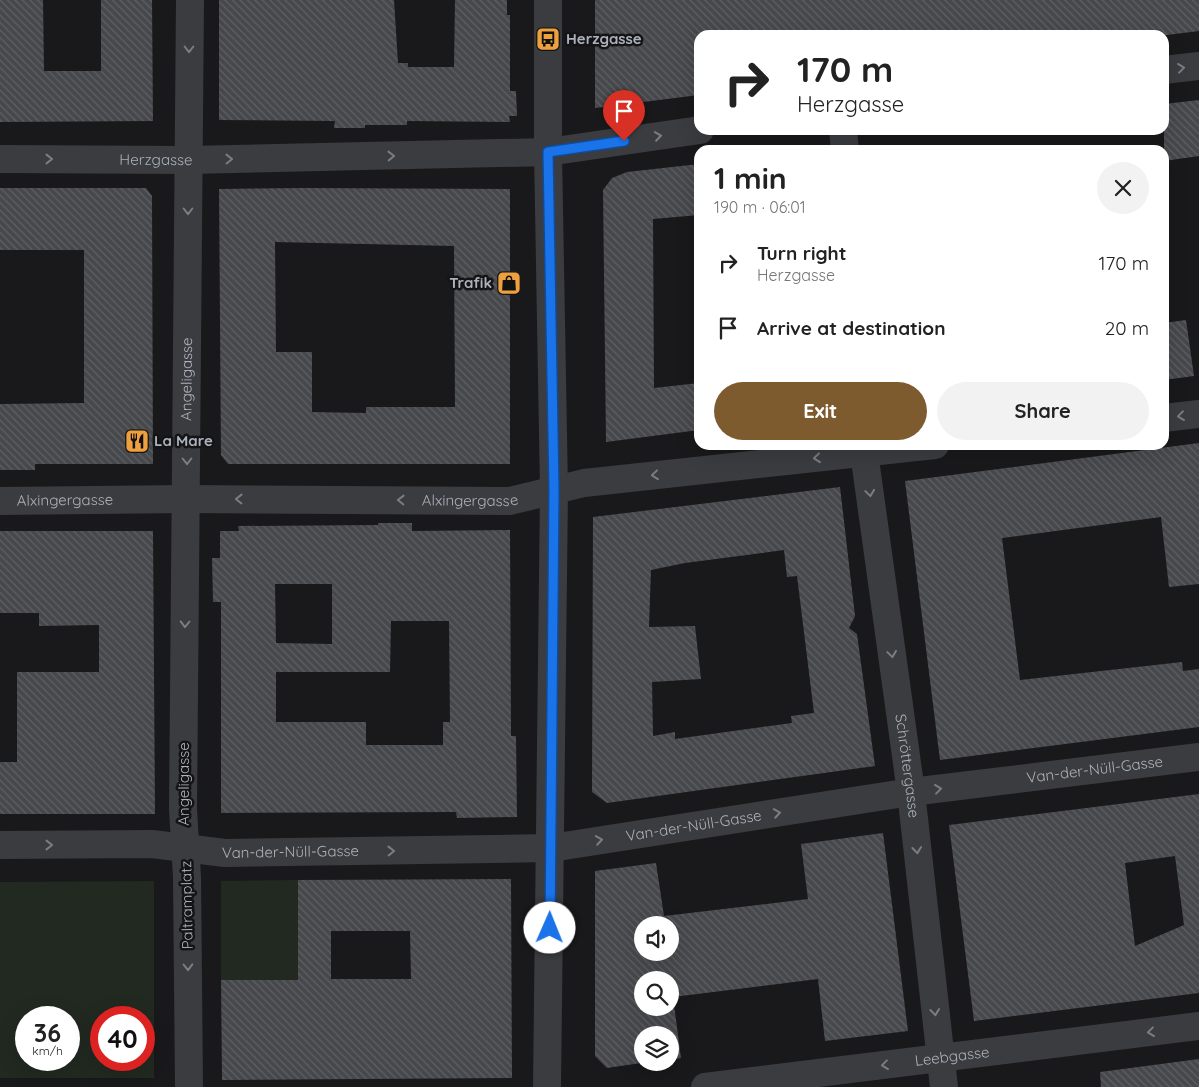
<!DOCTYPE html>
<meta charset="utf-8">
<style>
:root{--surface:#fff;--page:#f2f2f2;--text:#222;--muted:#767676;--accent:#7e5b2f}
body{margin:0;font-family:Quicksand,sans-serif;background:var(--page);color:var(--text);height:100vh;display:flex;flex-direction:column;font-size:19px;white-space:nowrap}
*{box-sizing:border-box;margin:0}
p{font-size:16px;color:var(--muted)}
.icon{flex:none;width:28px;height:28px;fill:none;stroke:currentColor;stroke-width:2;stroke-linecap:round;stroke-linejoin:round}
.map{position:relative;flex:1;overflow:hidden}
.details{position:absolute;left:694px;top:145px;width:475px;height:305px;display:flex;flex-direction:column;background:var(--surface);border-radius:15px;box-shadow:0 5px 20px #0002}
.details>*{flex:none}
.top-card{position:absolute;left:694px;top:30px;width:475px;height:105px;border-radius:15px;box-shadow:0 5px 20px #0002;background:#fff;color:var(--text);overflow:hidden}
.controls{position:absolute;left:634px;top:916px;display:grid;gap:10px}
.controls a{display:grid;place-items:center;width:45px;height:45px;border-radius:50%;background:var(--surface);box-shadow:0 5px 20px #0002;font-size:25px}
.speed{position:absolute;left:15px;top:1006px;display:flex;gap:10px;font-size:25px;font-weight:700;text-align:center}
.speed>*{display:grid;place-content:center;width:65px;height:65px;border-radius:50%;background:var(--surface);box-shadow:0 5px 20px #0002;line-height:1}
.speed small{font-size:12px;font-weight:400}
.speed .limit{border:8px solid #d22;background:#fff;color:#111}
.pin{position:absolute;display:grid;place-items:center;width:42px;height:42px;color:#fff;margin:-51px -21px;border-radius:50% 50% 50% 0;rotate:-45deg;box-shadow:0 0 5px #0007}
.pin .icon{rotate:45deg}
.me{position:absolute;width:55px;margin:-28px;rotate:1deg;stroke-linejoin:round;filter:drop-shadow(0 0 4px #0008)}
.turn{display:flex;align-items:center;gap:18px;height:105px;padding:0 20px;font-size:22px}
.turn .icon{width:65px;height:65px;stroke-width:2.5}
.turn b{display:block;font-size:35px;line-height:42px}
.round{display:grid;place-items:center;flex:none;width:52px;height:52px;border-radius:26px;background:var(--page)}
.headline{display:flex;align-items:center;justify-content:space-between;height:85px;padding:0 20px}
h1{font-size:30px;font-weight:800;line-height:38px}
.action{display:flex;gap:10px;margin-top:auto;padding:10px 20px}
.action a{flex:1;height:58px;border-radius:30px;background:var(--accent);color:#fff;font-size:20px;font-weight:800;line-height:58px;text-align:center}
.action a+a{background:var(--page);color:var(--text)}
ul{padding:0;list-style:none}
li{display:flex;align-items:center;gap:15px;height:65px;padding:0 20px}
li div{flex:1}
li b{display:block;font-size:19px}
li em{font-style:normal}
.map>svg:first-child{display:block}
</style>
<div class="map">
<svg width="1199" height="1087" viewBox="0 0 1199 1087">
<defs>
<pattern id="building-back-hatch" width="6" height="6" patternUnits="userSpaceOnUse" patternTransform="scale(1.25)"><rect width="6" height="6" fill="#46484b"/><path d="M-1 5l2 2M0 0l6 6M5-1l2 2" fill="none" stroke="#5e6063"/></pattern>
</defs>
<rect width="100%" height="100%" fill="#19191b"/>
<g fill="#212921" fill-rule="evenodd">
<path d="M298,880V980H221V881Z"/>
<path d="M154,881V1078H0V882ZM26,1018H69V1060H26ZM101,1018H144V1060H101Z"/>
</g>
<g fill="url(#building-back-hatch)" fill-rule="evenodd">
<path d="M0,0H43L44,71H101V0H152L153,121L0,122Z"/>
<path d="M219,0H394L398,63H408V67H454L455,0H507V15H510V91H516L517,116H509L510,122L407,121V125H365V128H334L335,121L219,120Z"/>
<path d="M595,0H1199V31L1167,35H699V95L595,108Z"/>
<path d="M1199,100V156L1164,161V104Z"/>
<path d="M699,164V215L653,219L654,388L699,383V430L606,442L603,190L612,178L627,172Z"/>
<path d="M0,188H146L152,196L153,464H35V470H0V404L84,403V250H0Z"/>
<path d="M304,188L510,189V464H228L221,455L219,189ZM275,242L454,246L455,407H366V413L312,412V352H276Z"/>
<path d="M1186,320L1194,376L1164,380V323Z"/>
<path d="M1199,443V584L1169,587L1161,517L1002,538L1020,680L1182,662L1183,671L1199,669V727L940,760L905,481Z"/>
<path d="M840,487L855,616L849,628L857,634L875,766L607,803L592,792L593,517ZM784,550L787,577L797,576L814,713L791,716L792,723L675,739V732L653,736L652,682L701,679L695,626L649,627L651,570L685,563Z"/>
<path d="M378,523H412V531L510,530L511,736H516L517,817L457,818L456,812L221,813V602H213L212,558H220V531H239L238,526L378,525ZM275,584H332V644L276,643ZM391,621H449L450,722H443V745H366V722H276V672H390Z"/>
<path d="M0,531H153L155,814H0V762H17V672H99V625L39,626V613H0Z"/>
<path d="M1199,794V993L974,1021L949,825ZM1175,856L1184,925L1135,946L1125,863Z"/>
<path d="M883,833L908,1031L825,1041L818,979L673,997L681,1058L670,1060V1035H642V1062H648L607,1068L595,1056V871L656,863L664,916L808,899L801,844ZM642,925H670V952H642ZM642,980H670V1008H642Z"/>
<path d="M511,879L512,1078L222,1080L221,980H298V880ZM331,931H410L411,979H331Z"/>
<path d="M1199,1059V1087H1101L1100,1072Z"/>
</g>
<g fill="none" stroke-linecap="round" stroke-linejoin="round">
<g stroke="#3a3c40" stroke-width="28">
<path d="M1164,70L1199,66"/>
<path d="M843,130L845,150"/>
<path id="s1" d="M0,159L189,160L548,152L700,130"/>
<path d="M1164,418L1199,414"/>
<path id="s2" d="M863,445L911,792L944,1087"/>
<path id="s3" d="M0,501L187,499L510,501L584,483L935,445"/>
<path id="s4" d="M0,845L152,844L225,853L551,848L911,792L1199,757"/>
<path id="s5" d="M189,1087L187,877L183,809L190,0"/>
<path id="s6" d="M705,1087L1199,1026"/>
</g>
<path stroke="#3a3c40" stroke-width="28" d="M547,1087L554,490L548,152V0"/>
</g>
<defs><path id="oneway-chevron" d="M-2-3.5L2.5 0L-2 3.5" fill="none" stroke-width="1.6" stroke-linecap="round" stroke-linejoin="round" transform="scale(1.25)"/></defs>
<g stroke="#797d84">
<use href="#oneway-chevron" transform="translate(189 49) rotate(90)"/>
<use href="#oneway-chevron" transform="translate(1181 68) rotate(-7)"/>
<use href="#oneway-chevron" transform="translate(658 136) rotate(-8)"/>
<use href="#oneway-chevron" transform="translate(391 156) rotate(-1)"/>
<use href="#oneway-chevron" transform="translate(49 159)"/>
<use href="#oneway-chevron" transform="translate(229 159) rotate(-1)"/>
<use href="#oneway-chevron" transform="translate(188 211) rotate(90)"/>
<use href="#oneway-chevron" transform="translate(1181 416) rotate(173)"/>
<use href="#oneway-chevron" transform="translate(817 458) rotate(174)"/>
<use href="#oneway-chevron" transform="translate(187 461) rotate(90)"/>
<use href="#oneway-chevron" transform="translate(655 475) rotate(174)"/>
<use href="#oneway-chevron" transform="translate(870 493) rotate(82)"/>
<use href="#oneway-chevron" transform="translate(239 499) rotate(-179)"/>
<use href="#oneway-chevron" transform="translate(401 500) rotate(-179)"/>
<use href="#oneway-chevron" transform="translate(185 624) rotate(91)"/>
<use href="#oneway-chevron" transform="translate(892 654) rotate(82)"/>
<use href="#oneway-chevron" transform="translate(938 789) rotate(-7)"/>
<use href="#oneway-chevron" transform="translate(777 813) rotate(-9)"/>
<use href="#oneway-chevron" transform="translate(599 840) rotate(-9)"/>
<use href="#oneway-chevron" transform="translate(49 845)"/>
<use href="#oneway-chevron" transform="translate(917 850) rotate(84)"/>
<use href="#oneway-chevron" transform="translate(391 851) rotate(-1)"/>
<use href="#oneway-chevron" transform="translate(188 967) rotate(89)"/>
<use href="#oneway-chevron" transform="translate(935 1012) rotate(84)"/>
<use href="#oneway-chevron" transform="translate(1151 1032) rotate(173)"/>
<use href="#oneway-chevron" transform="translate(885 1065) rotate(173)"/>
</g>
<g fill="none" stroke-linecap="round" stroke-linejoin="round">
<g stroke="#114b97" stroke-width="12">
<path id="route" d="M550,928L554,490L548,152L624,141"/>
</g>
<use href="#route" stroke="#1a73e8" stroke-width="9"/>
</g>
<defs>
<g id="bus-square" transform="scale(1.25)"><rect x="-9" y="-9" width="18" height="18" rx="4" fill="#eea03e" stroke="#141416"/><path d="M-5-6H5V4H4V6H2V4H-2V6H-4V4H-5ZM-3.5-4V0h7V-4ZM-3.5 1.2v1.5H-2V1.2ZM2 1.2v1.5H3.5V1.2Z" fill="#111"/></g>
<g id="shop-square" transform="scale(1.25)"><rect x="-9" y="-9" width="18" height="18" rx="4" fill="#eea03e" stroke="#141416"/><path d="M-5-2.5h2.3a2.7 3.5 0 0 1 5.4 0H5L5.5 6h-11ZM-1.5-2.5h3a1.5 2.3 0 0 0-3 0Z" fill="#111"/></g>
<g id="restaurant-square" transform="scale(1.25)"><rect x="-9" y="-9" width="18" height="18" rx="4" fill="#eea03e" stroke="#141416"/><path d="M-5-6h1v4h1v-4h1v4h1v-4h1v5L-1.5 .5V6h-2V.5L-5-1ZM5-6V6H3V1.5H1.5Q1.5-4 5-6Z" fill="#111"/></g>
</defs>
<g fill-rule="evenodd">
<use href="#bus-square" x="548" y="39"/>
<use href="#shop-square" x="509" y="283"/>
<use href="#restaurant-square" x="137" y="441"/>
</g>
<g text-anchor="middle" stroke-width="5" stroke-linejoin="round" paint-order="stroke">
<g font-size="15" font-weight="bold" fill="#acb2bb" stroke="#141416" text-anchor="start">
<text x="566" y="44">Herzgasse</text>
<text x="492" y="288" text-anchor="end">Trafik</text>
<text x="154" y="446">La Mare</text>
</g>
<g font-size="15" fill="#acb2bb" stroke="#141416">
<text dy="5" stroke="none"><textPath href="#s1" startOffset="156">Herzgasse</textPath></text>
<text dy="5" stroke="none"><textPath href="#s5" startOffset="708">Angeligasse</textPath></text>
<text dy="5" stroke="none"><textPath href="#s3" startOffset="470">Alxingergasse</textPath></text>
<text dy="5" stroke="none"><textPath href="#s3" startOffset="65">Alxingergasse</textPath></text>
<text dy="5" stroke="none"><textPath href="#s2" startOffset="324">Schröttergasse</textPath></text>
<text dy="5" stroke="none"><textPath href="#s4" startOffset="1101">Van-der-Nüll-Gasse</textPath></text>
<text transform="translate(184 784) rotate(-90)" y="5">Angeligasse</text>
<text dy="5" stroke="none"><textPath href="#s4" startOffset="696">Van-der-Nüll-Gasse</textPath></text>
<text dy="5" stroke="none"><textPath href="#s4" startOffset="291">Van-der-Nüll-Gasse</textPath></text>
<text transform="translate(187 905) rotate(-91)" y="5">Paltramplatz</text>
<text dy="5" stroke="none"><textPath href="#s6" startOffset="249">Leebgasse</textPath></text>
</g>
</g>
</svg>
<div class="controls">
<a><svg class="icon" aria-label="sound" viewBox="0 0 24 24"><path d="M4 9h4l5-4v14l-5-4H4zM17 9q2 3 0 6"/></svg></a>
<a><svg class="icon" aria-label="search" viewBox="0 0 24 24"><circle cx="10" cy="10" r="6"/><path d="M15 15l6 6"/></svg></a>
<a><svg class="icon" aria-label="layers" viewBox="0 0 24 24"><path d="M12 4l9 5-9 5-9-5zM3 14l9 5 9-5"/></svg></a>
</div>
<div class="speed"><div>36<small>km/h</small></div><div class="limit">40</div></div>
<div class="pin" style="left:624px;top:141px;background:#d93025"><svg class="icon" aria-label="arrive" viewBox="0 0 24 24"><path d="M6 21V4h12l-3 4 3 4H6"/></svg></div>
<svg class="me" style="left:550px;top:928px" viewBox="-20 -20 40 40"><circle r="19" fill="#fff"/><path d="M0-13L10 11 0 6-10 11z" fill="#1a73e8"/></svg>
<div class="top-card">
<div class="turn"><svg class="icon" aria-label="right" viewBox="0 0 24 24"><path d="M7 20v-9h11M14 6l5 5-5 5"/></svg><div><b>170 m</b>Herzgasse</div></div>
</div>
<section class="details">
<div class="headline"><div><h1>1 min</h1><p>190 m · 06:01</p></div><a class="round"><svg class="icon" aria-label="close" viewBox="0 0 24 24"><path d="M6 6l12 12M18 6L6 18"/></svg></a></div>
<ul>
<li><svg class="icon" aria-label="right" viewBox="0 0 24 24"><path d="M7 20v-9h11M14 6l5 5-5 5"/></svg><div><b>Turn right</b><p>Herzgasse</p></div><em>170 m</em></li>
<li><svg class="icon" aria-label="arrive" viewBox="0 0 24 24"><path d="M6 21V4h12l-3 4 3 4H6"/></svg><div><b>Arrive at destination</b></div><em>20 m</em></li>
</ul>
<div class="action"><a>Exit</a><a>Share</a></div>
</section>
</div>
